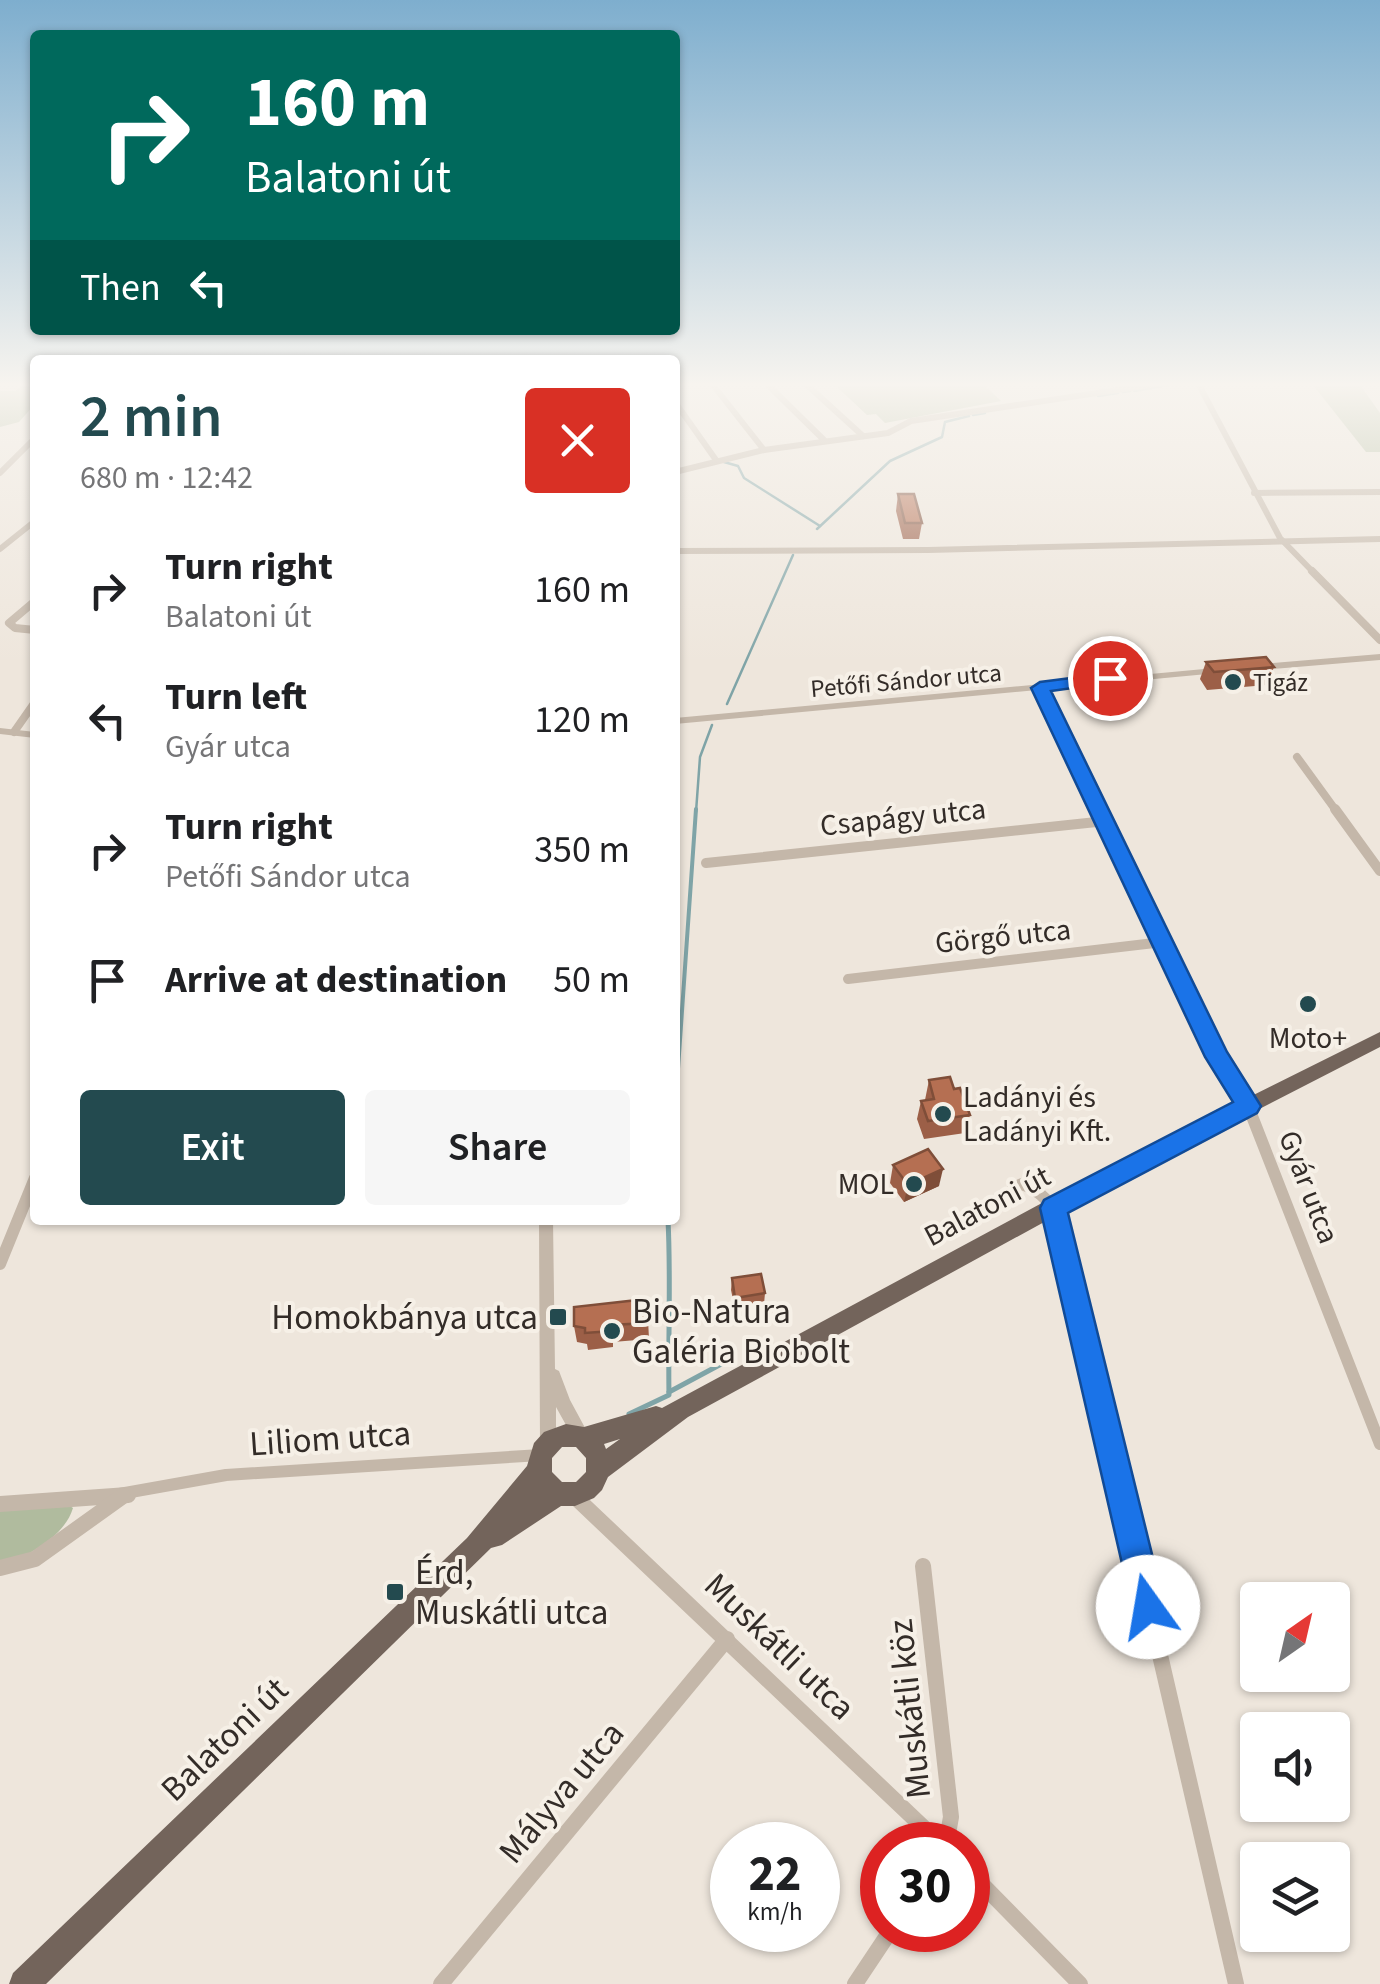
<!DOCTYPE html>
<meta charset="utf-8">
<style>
:root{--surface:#fff;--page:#f6f6f6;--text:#202124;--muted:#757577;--accent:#234a4f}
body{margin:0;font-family:"Source Sans 3",sans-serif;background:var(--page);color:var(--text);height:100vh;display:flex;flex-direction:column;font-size:38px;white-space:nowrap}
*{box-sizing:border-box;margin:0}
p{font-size:32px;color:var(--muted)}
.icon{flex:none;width:55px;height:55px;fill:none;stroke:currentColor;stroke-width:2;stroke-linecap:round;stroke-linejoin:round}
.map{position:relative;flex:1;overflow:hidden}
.panel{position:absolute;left:30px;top:355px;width:650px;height:870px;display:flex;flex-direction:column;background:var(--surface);border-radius:10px;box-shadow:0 2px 8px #0004}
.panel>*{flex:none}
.banner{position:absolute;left:30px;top:30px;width:650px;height:305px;border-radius:10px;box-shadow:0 2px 8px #0004;background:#00695c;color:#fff;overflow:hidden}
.needle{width:65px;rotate:34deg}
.tools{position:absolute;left:1240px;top:1582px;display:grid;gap:20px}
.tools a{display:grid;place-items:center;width:110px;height:110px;border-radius:10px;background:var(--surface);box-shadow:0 2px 8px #0004;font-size:50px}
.speed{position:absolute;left:710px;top:1822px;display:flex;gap:20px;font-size:50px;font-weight:700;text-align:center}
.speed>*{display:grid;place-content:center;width:130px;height:130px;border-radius:50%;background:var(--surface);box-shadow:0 2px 8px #0004;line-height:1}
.speed small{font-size:25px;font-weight:400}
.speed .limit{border:15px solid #d22;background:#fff;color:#111}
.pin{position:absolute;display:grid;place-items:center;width:85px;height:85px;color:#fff;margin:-42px;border:5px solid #fff;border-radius:50%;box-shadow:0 2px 10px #0007}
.me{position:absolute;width:110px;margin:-55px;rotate:347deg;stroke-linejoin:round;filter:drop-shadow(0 0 8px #0008)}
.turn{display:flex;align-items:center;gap:35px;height:210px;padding:0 50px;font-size:45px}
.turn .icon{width:130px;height:130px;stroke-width:2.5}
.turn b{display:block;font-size:70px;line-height:85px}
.then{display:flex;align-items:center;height:95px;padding:0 50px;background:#0003;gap:20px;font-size:38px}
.round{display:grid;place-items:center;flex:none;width:105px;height:105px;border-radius:10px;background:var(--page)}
.head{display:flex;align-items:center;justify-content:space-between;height:170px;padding:0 50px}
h1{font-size:60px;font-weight:600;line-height:75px;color:var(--accent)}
.cta{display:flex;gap:20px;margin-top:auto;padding:20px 50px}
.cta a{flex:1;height:115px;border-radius:10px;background:var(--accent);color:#fff;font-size:40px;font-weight:600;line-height:115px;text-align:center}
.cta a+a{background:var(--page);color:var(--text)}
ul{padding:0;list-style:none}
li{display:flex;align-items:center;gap:30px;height:130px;padding:0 50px}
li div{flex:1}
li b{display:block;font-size:38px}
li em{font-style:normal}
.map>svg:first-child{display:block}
</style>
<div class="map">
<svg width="1380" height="1984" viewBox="0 0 1380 1984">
<rect width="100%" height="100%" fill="#eee6dc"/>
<g fill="#b0bb9e">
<path d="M23,385H35V404L19,422L0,427V391H15Z"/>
<path d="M835,385H984L1001,401L885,423L876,414L867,415Z"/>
<path d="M1313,385H1360L1380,413V452H1366Z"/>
<path d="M65,1503L73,1508C64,1538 26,1556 0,1568V1508Z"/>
</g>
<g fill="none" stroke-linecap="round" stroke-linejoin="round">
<g stroke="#7fa4a7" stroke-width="2.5">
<path d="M1134,391L1168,385"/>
<path d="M1123,392L1130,391"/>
<path d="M1098,396L1118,393"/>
<path d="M973,415L985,413"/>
<path d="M724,462L738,466L744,478L820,526"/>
<path d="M817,529L890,461L942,437L945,422L969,416"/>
<path d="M727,704L793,555"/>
<path d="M696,812L700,757L712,725"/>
</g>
<path stroke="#7fa4a7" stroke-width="4" d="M675,1112L696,809"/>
<g stroke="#7fa4a7" stroke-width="5">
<path d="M669,1392L725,1362"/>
<path d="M629,1414L669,1395C668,1336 671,1279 668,1220"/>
</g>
<g stroke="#c4b7a9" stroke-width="6">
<path d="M713,385L764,450"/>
<path d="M768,385L824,440"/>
<path d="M807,385L863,436"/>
<path d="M1199,385L1280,538L1315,574"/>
<path d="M675,402L716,460"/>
<path d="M675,472L764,450L888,433L911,421L1150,385"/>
<path d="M0,473L35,438"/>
<path d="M1254,493L1380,492"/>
<path d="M0,549L35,521"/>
<path d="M675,551L928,550L1380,539"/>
</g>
<g stroke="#c4b7a9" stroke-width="8">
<path d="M1312,571L1380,640"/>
<path d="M35,601L9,623L15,628L35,630"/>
<path d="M1040,688L1099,812"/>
<path d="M14,732L35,702"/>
<path d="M1297,757L1337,812"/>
</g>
<g stroke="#c4b7a9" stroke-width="10">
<path d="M1098,809L1217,1057L1252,1114"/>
<path d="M1335,809L1380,871"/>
<path d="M706,863L1106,821"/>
<path d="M848,979L1163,942"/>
</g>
<g stroke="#c4b7a9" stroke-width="12">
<path d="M1250,1111L1380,1444"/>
<path d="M1013,1188L1022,1184C1042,1191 1051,1203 1058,1222L1123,1498"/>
<path d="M0,1264L35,1178"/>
<path d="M573,1495L576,1498"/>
<path d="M97,1498L226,1475L541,1455"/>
</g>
<g stroke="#c4b7a9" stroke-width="16">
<path d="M573,1495L942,1845"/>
<path d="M1123,1495L1236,1984"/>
<path d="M0,1504L128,1495"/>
<path d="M923,1566L951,1817L946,1845"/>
<path d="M0,1568L35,1559L123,1496"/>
<path d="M968,1870L1080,1984"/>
<path d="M441,1984L727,1639"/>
<path d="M855,1984L891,1930"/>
</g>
<g fill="#c4b7a9" fill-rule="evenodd">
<path d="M1380,654V660L1260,670L1255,667L1260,664Z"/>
<path d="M1215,668L1218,669V673L675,724V718Z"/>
<path d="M0,728L35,732V738L0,734Z"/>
<path d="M539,1220H553L555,1369L559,1371L570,1400L590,1437L588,1443L582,1445L576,1443L556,1407V1444L554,1450L548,1452L542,1450L540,1444Z"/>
</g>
<path fill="#73645b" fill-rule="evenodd" d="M1380,1032V1047L1119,1181L688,1417L608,1477L602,1490L594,1498L575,1506H561L502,1545L491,1548L46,1984H9L13,1973L467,1538L527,1466L534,1443L544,1432L566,1424L584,1427L656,1406L662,1408L1105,1169ZM620,1439L606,1449L604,1444ZM562,1447H576L586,1458V1472L576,1482H562L552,1472V1458Z"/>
</g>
<g fill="#9c5f47">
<path d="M898,494L922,523L919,539H903L896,511Z"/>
<path d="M1206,662L1274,667L1267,685L1207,690L1200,679Z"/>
<path d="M929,1080L954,1089L970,1115L965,1133L924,1139L917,1119L921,1101L925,1100Z"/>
<path d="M893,1165L939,1186L904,1202L890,1183Z"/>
<path d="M732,1278L765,1293L764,1304L735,1309L731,1290Z"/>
<path d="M647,1299L649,1339L613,1342V1347L588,1350L587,1344L577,1342L574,1326Z"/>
</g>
<path fill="#7f4e39" d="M943,1169L939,1186L904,1202L908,1185Z"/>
<g fill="#b56f52" stroke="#7f4e39" stroke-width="2.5">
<path d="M898,494H914L922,523H905Z"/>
<path d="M1266,657L1274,667L1214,672L1206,662Z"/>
<path d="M950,1077L954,1089L960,1088L970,1115L928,1121L921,1101L934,1099L929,1080Z"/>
<path d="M928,1149L943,1169L908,1185L893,1165Z"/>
<path d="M761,1274L765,1293L735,1298L732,1278Z"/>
<path d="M647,1299L648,1323L611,1325L612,1331L585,1333V1328L574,1326V1307Z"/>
</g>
<linearGradient id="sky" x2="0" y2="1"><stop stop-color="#7eaece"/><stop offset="0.58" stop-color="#f7f4ef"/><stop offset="1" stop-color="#f7f4ef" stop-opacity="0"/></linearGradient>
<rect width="1380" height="663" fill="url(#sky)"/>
<path fill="#1a73e8" stroke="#114b97" stroke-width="2.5" d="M1110,673L1116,674V682L1051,691L1227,1052L1261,1106L1257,1113L1068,1213L1165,1607L1160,1619L1148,1624L1137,1619L1132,1607L1040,1208L1044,1200L1233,1102L1205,1057L1031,688L1040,682Z"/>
<g fill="#234a4f" stroke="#f6f0e7" stroke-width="4">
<circle cx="1233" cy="682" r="10"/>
<circle cx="1308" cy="1004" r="10"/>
<circle cx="943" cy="1114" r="10"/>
<circle cx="914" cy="1184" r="10"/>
<rect x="548" y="1307" width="20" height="20" rx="5"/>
<circle cx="612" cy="1331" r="10"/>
<rect x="385" y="1582" width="20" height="20" rx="5"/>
</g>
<g text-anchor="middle" stroke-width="8" stroke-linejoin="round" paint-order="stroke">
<g font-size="25" fill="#332c28" stroke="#f6f0e7">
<text transform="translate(906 680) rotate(-5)" y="9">Petőfi Sándor utca</text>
</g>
<g font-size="25" fill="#332c28" stroke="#f6f0e7" text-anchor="start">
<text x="1253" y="691">Tigáz</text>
</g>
<g font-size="30" fill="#332c28" stroke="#f6f0e7">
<text transform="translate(903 817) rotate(-6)" y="10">Csapágy utca</text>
<text transform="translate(1003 936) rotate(-6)" y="10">Görgő utca</text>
<text transform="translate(1309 1187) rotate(69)" y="10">Gyár utca</text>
<text transform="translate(987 1206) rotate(-28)" y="10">Balatoni út</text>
</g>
<g font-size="30" fill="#332c28" stroke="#f6f0e7">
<text x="1308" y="1048">Moto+</text>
<text x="963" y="1107" text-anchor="start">Ladányi és<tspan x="963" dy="34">Ladányi Kft.</tspan></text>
<text x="894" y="1194" text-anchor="end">MOL</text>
</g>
<g font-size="35" fill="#332c28" stroke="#f6f0e7" text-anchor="start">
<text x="632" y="1323">Bio-Natura<tspan x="632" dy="40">Galéria Biobolt</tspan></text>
<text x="538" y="1329" text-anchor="end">Homokbánya utca</text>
<text x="415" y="1584">Érd,<tspan x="415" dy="40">Muskátli utca</tspan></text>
</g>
<g font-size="35" fill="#332c28" stroke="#f6f0e7">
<text transform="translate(330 1438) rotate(-4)" y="12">Liliom utca</text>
<text transform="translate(780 1646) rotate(44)" y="12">Muskátli utca</text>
<text transform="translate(909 1709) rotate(-96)" y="12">Muskátli köz</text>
<text transform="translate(224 1739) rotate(-44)" y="12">Balatoni út</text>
<text transform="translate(561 1792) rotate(-50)" y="12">Mályva utca</text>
</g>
</g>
</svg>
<div class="tools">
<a><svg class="needle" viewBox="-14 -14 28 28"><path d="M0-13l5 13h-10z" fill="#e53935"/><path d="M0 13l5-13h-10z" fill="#757577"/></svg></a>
<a><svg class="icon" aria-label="sound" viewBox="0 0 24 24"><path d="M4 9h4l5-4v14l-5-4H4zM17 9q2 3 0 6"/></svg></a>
<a><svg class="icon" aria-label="layers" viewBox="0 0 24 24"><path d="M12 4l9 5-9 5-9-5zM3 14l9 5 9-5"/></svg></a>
</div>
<div class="speed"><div>22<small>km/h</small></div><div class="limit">30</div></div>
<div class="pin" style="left:1110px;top:678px;background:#d93025"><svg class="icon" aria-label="arrive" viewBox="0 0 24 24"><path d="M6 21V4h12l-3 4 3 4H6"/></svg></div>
<svg class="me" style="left:1148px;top:1607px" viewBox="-20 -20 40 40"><circle r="19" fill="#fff"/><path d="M0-13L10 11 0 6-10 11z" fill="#1a73e8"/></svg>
<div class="banner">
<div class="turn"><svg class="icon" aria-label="right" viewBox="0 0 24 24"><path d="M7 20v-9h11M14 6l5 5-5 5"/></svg><div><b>160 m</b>Balatoni út</div></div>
<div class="then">Then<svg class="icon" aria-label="left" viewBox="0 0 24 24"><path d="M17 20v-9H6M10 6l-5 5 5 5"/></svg></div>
</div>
<section class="panel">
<div class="head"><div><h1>2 min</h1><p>680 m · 12:42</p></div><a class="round" style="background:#d93025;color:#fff"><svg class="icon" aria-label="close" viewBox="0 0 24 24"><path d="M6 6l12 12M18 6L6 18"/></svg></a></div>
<ul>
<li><svg class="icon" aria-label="right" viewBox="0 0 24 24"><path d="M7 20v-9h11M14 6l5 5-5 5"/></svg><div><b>Turn right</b><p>Balatoni út</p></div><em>160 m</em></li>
<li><svg class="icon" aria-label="left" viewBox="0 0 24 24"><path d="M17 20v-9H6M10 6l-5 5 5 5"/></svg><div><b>Turn left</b><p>Gyár utca</p></div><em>120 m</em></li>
<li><svg class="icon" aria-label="right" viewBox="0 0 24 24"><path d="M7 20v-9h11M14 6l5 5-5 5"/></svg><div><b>Turn right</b><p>Petőfi Sándor utca</p></div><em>350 m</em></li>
<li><svg class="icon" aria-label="arrive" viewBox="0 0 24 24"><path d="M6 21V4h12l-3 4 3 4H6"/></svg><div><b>Arrive at destination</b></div><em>50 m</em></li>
</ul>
<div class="cta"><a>Exit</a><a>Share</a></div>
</section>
</div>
